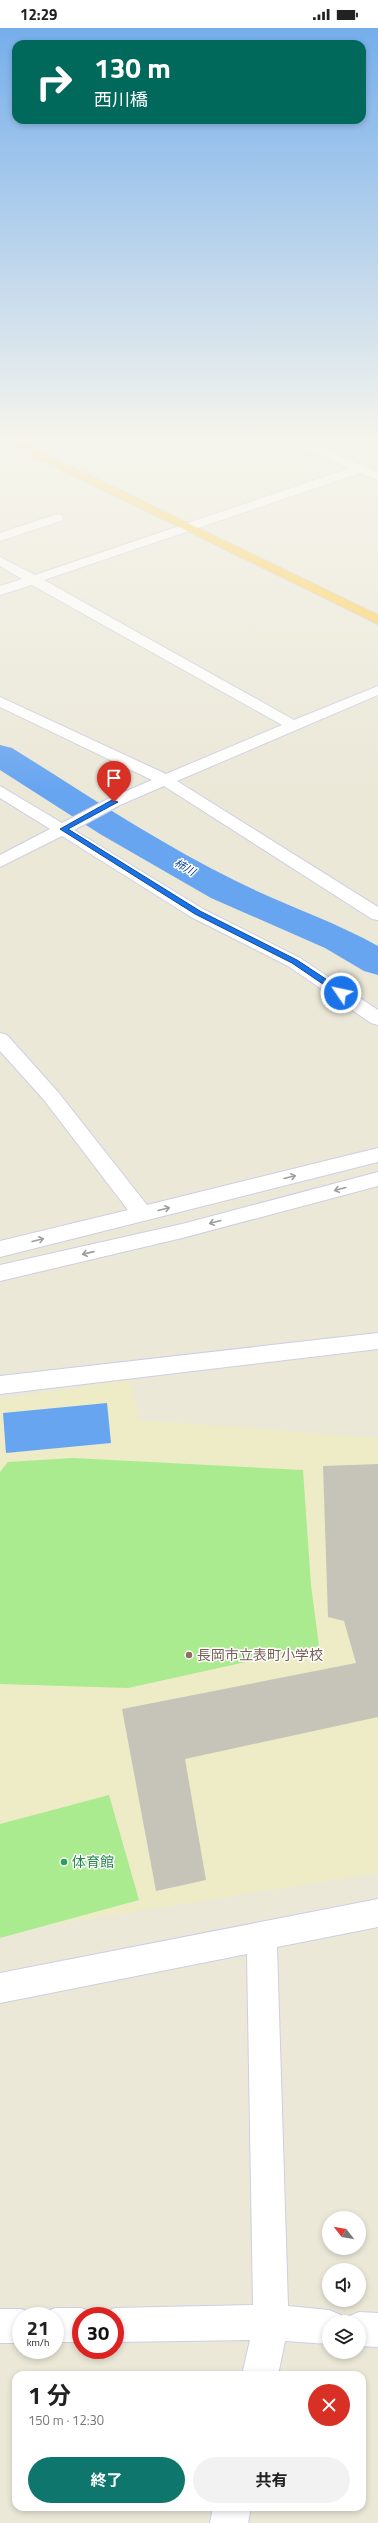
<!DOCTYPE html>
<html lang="ja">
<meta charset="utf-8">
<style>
:root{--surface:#fff;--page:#f2f2f2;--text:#222;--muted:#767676;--accent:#0f766e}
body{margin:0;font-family:"Titillium Web","Noto Sans JP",sans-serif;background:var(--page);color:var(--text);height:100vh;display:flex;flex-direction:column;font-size:15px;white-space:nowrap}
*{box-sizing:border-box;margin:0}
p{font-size:13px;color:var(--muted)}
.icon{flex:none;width:22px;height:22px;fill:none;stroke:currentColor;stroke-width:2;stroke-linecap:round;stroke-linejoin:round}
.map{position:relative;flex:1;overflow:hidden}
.side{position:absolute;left:12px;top:2343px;width:354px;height:140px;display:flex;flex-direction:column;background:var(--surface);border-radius:12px;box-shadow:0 2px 6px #0003}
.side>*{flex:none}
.hud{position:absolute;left:12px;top:12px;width:354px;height:84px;border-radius:12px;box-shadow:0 2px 6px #0003;background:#00695c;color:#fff;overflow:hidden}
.needle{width:26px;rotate:301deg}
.tools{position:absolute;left:322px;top:2183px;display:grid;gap:8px}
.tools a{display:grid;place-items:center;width:44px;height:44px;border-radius:50%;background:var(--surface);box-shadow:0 2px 6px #0003;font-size:20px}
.speed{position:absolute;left:12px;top:2279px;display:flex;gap:8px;font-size:20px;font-weight:700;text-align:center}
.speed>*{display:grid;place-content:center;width:52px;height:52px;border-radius:50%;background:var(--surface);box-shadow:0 2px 6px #0003;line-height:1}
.speed small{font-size:10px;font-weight:400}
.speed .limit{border:6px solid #d22;background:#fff;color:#111}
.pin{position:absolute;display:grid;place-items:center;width:34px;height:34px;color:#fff;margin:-41px -17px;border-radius:50% 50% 50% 0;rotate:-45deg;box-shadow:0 0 4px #0007}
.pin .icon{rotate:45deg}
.me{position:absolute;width:44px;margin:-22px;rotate:304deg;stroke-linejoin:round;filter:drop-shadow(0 0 3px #0008)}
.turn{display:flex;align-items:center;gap:14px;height:84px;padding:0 16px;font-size:18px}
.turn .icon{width:52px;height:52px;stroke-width:2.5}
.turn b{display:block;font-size:28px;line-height:34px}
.round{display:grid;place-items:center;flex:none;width:42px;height:42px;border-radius:21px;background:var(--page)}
.overview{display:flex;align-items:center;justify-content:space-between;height:68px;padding:0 16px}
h1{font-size:24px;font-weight:700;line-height:30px}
.button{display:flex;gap:8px;margin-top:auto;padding:8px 16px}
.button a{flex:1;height:46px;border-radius:24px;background:var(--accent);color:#fff;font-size:16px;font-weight:700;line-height:46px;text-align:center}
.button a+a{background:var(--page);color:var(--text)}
.status{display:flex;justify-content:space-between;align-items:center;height:28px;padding:0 20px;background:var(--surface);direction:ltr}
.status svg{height:11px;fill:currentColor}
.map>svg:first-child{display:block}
</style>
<div class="status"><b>12:29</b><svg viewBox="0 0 49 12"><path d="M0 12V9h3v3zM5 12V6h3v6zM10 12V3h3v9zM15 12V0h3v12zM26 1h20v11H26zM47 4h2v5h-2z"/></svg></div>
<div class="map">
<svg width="378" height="2495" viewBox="0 0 378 2495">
<rect width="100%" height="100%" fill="#ebe8d8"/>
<path fill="#edecc7" d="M130,1352L139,1392L378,1410V1845L0,1905V1371Z"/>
<g fill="#a9eb8e">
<path d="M73,1430L303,1442L311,1557L319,1618L128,1660L0,1656V1444L8,1434Z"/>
<path d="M109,1767L139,1872L0,1910V1796Z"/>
</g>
<path fill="#68a5f0" d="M107,1375L111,1415L6,1425L3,1385Z"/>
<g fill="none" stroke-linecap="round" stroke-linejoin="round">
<path fill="#68a5f0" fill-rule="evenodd" d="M0,717L12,720C86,766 160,816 238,854C284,877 334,893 378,918V947L364,943L325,920L211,870L100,806L0,742Z"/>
</g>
<path fill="#c6c4b8" d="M378,1436V1689L185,1731L206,1852L156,1863L122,1681L356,1635L344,1593L328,1589L323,1438Z"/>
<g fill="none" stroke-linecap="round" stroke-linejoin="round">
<g stroke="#cfcee1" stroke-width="2">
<g id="minor">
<path d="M287,412H302L318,418L340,412H357L355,414L328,423L378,444V452L360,445L44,552L294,692L378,658V667L177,753L378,879V892L372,891L164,758L120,777L74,802L203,881L300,930L378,982V997L371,995L288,938L191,889L62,808L0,839V827L50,801L0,770V758L62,795L108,771L152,752L0,679V669L166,746L282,697L32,557L0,567V558L22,551L0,538V529L35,547L350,440Z"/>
<path d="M57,486L61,487L63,490L61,493L0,513V505Z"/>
<path d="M0,1005L7,1007L58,1064L147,1177L378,1120V1134L0,1229V1213L128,1182L44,1072L0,1023Z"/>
<path d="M378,1144V1158L182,1210L0,1253V1237L182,1196Z"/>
<path d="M378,1305V1321L0,1366V1348Z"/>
<path d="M378,1871V1899L277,1919L288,2278L329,2282L341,2287L344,2294H329V2316L285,2313L278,2347H242L250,2312L115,2314V2288H101L103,2285L115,2280L253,2277L247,1926L0,1975V1945Z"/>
<path d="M55,2280H81L93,2285L95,2288H81V2314H55V2288H41L43,2285Z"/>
<path d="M0,2281H21L33,2286L34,2288H21V2315H0Z"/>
<path d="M359,2284L378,2285V2319L359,2318V2294H344L347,2289Z"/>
<path d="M213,2479H251L248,2495H210Z"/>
</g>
</g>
<g stroke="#cfcfcf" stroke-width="2">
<path id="highway" d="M1,412H16L378,587V596Z"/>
</g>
<use href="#minor" fill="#fff" fill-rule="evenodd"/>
<use href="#highway" fill="#ffcd4f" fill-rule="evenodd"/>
</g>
<defs><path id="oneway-shaft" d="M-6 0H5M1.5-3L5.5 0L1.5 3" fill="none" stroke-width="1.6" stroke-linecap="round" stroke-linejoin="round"/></defs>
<g stroke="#9e9e9e">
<use href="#oneway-shaft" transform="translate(290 1149) rotate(-14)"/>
<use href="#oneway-shaft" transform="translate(340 1161) rotate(165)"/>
<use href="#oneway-shaft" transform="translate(164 1181) rotate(-14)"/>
<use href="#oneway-shaft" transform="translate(215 1194) rotate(165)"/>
<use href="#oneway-shaft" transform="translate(38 1212) rotate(-14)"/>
<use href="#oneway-shaft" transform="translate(88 1225) rotate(167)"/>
</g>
<linearGradient id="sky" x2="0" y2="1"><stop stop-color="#75aeeb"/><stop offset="0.54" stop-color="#f6f5ed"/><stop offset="1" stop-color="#f6f5ed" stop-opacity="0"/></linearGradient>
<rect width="378" height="761" fill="url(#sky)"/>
<path fill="#1a73e8" stroke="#114b97" d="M112,772L118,774L68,801L200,883L297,932L344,963V967H339L292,935L195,886L60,801Z"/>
<circle fill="#8d6e63" stroke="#fff" stroke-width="1.5" cx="189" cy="1627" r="4"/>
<circle fill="#2e9e5b" stroke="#fff" stroke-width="1.5" cx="64" cy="1834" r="4"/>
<g text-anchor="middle" stroke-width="3" stroke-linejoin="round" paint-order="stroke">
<g font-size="11" font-style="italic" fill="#0b3f98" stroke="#fff">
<text transform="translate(185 839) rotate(30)" y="4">柿川</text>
</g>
<g font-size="14" fill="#785e54" stroke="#fff" text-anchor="start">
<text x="197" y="1632">長岡市立表町小学校</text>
</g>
<g font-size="14" fill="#27864d" stroke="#fff" text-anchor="start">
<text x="72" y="1839">体育館</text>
</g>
</g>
</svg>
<div class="tools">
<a><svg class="needle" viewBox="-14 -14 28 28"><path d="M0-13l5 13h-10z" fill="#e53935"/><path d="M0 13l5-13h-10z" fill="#767676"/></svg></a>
<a><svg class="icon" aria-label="sound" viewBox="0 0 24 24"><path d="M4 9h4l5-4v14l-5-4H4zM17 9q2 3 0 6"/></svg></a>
<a><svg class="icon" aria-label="layers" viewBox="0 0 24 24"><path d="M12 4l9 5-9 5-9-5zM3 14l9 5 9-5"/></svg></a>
</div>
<div class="speed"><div>21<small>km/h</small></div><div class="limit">30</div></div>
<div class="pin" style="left:114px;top:774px;background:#d93025"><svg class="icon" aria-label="arrive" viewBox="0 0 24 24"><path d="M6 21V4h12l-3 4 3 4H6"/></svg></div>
<svg class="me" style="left:341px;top:965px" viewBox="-20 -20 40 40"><circle r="17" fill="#1a73e8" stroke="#fff" stroke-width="3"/><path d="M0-11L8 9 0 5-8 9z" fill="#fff"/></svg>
<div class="hud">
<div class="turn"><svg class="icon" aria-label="right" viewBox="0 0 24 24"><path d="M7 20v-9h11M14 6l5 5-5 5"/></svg><div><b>130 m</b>西川橋</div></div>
</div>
<section class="side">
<div class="overview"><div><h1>1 分</h1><p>150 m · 12:30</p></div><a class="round" style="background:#d93025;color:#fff"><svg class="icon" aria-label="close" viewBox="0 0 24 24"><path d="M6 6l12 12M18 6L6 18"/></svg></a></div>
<div class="button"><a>終了</a><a>共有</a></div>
</section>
</div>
